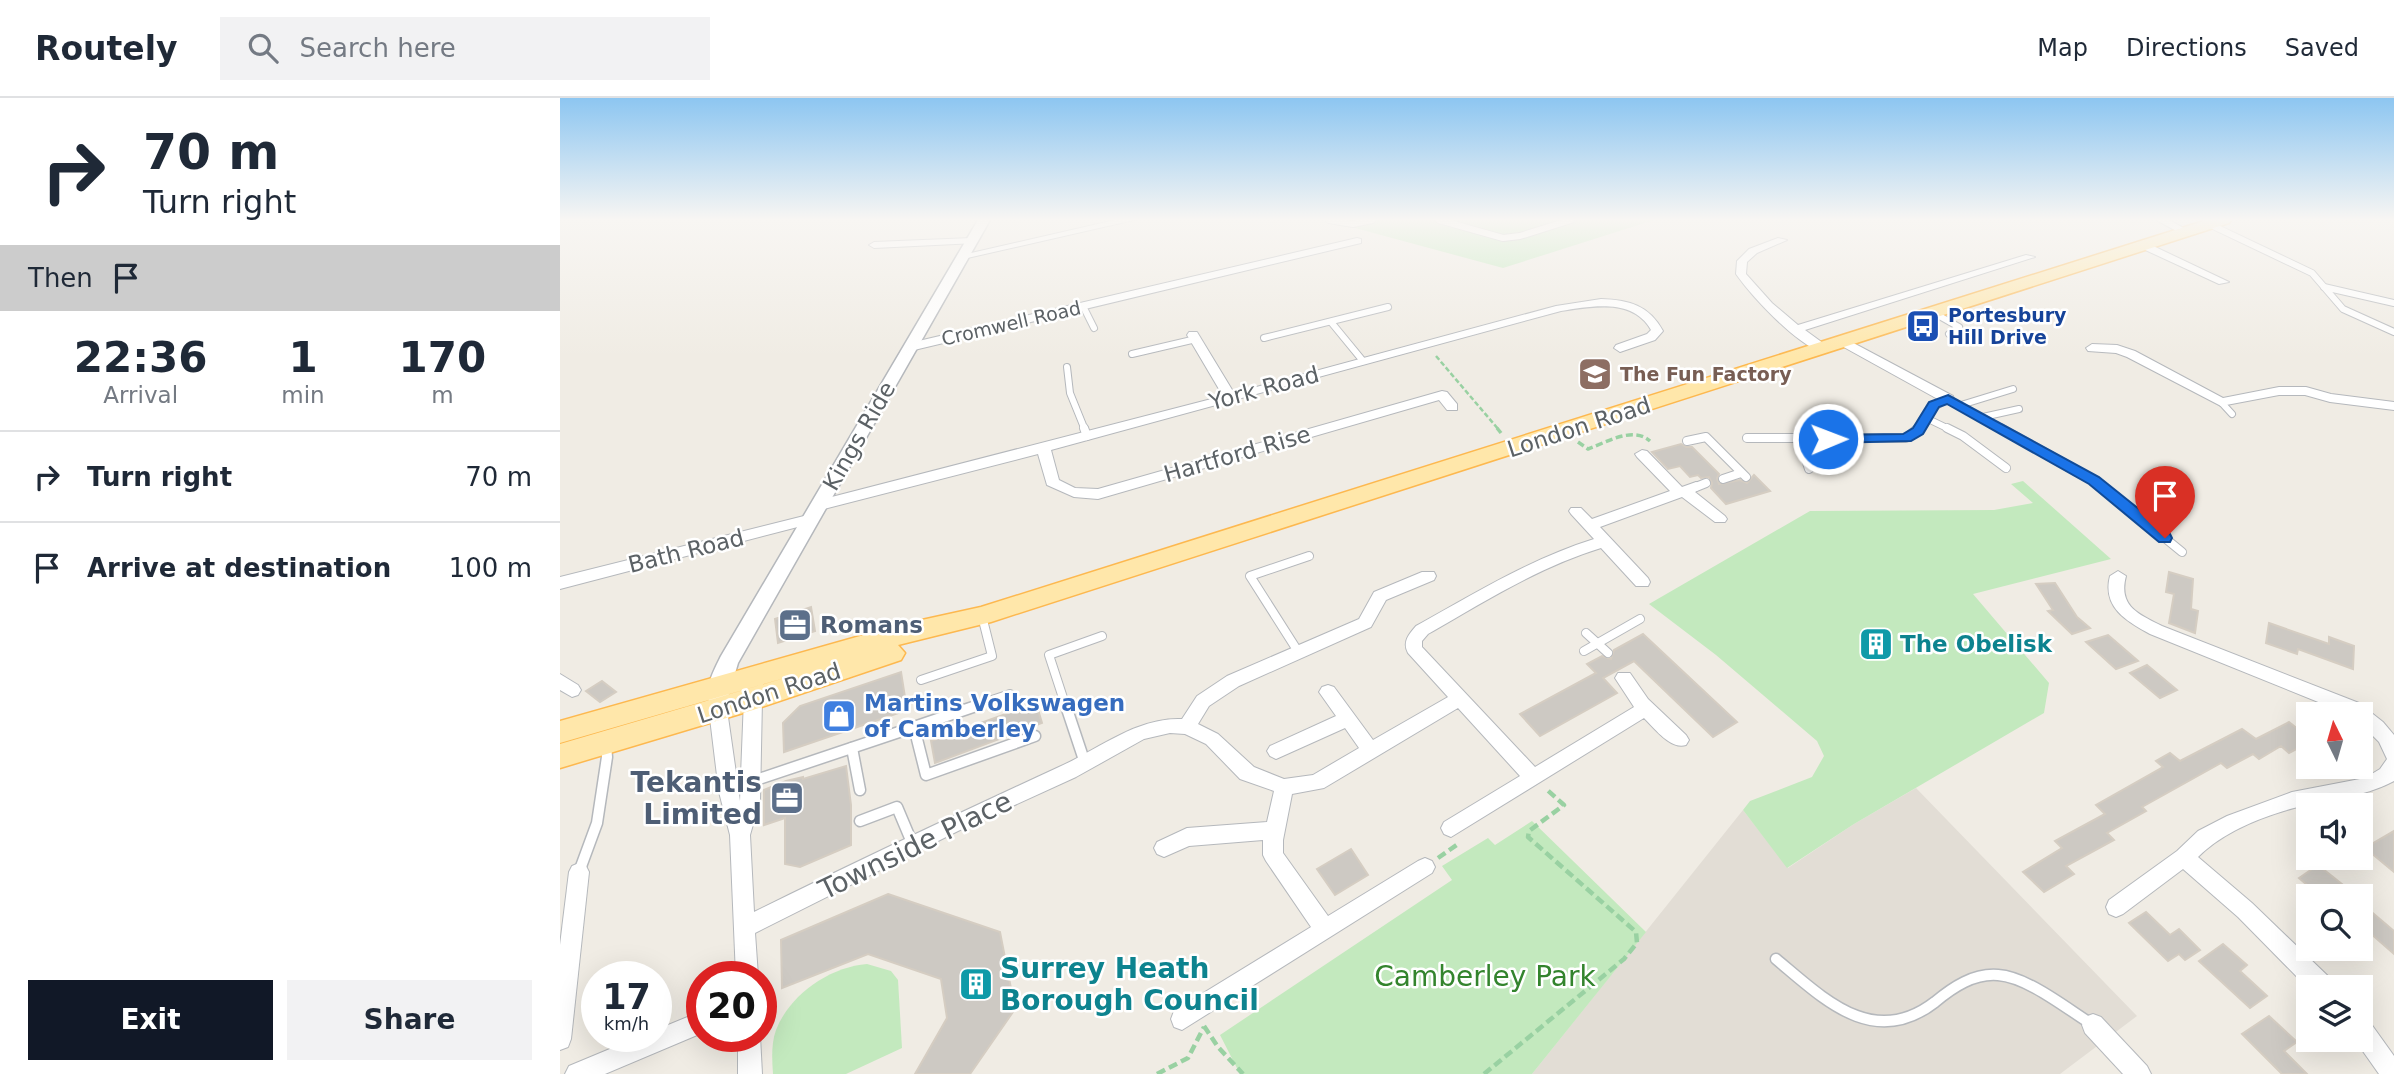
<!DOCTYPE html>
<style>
:root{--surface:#fff;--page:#f2f2f3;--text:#1f2937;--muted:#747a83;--line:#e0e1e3;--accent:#111827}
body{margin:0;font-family:"DejaVu Sans",sans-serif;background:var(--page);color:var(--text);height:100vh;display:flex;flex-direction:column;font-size:26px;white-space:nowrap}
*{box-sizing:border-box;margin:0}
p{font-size:23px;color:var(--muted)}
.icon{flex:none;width:38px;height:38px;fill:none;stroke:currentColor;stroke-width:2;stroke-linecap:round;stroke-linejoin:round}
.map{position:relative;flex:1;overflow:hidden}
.side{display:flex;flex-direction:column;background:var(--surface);width:560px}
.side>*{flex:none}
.guide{background:#fff;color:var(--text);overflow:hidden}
.needle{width:46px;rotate:355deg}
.fabs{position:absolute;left:1736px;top:604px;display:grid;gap:14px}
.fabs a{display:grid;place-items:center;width:77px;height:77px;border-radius:0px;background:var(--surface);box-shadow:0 7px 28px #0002;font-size:35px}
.speed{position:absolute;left:21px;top:863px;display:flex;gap:14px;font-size:35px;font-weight:700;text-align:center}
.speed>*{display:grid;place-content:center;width:91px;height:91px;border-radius:50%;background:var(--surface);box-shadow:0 7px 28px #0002;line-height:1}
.speed small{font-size:18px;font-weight:400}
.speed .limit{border:10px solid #d22;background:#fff;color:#111}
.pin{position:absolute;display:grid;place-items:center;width:60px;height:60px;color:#fff;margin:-72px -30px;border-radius:50% 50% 50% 0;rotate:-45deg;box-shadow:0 0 7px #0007}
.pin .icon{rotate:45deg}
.me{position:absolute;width:77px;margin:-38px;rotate:89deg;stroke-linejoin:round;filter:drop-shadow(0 0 5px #0008)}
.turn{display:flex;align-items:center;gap:24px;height:147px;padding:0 28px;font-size:32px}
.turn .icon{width:91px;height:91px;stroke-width:2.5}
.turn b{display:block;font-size:49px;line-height:60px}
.then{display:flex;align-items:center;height:66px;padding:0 28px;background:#0003;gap:14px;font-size:26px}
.eta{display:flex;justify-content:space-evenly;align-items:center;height:119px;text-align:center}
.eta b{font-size:42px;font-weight:700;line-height:49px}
.action{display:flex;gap:14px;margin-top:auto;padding:14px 28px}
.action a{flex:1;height:80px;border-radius:0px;background:var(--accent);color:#fff;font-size:28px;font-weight:700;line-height:80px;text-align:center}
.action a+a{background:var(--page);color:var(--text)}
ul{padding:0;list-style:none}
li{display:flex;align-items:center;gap:21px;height:91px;padding:0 28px;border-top:2px solid var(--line)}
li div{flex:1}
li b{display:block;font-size:26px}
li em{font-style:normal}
header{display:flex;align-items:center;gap:42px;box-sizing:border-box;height:98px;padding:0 35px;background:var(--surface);border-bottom:2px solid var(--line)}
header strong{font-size:33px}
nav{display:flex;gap:38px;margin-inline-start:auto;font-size:24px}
.search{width:490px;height:63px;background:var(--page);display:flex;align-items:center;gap:18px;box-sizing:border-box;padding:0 24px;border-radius:0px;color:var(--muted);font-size:26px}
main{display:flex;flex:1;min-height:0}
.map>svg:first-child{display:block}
</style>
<header>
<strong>Routely</strong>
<div class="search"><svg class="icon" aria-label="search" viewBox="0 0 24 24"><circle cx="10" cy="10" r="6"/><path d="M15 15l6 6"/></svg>Search here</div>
<nav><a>Map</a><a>Directions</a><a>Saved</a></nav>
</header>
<main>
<section class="side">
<div class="guide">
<div class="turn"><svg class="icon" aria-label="right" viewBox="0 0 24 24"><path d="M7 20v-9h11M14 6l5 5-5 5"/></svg><div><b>70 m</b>Turn right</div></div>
<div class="then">Then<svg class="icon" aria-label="arrive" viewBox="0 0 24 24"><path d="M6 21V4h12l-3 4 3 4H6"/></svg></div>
</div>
<div class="eta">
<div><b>22:36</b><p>Arrival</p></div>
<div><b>1</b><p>min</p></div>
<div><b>170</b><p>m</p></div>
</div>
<ul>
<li><svg class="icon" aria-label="right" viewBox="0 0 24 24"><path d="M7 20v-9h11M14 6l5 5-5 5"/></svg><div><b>Turn right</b></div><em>70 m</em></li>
<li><svg class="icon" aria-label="arrive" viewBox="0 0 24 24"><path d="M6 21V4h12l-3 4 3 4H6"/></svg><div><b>Arrive at destination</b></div><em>100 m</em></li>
</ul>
<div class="action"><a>Exit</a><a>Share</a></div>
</section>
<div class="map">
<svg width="1834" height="976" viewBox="0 0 1834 976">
<rect width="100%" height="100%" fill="#f0ece4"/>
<path fill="#e2ddd5" d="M1356,690L1577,918L1500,976H972L1183,712L1228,770L1294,726Z"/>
<g fill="#c3e9be">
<path d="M807,122H1094L943,170L784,127Z"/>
<path d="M1463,383L1551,461L1413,496L1489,585L1484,615L1294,726L1227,770L1183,712L1190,703L1252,679L1264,658L1257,643L1156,557L1089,506L1250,413L1434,412L1473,405L1451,386Z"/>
<path d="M972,723L1086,834L972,976H680L660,937L892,782L882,768L928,740L935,747Z"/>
<path d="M307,866L331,873L338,882L342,950L286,976H213C212,961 211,946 216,932C230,896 270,869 307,866Z"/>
</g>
<g fill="#cdc9c3" stroke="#d5cdc2" stroke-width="2">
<path d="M1121,346L1126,349H1132L1159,376L1157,380L1159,386L1180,382L1187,385L1194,377L1210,393L1166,406L1151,390L1152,385L1149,379L1141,380L1138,377L1130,379L1120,368L1108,371L1092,354Z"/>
<path d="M1609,474L1633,481L1631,511L1638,513L1635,535L1609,525L1614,496L1606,494Z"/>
<path d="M1495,485L1517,519L1530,530L1512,536L1488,513L1493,512L1476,486Z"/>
<path d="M251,509L255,533L218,545L215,521Z"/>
<path d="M1709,525L1769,546V539L1794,548L1793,571L1738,551L1737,556L1706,545Z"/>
<path d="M1083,536L1177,624L1153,639L1074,563L1043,580L1057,595L980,638L960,616L1036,575L1027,566L1042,558L1051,561L1054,552Z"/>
<path d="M1548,537L1578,563L1556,571L1526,544Z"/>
<path d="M1587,567L1617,592L1600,600L1570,575Z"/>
<path d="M341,574L347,612L224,654L223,625L240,608Z"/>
<path d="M42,583L56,594L40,604L26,593Z"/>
<path d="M476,605L482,625L375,665L371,643Z"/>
<path d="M1729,624L1748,639V645L1729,655L1721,648L1699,661L1693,656L1667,670L1661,665L1582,709L1586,713L1547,735L1554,742L1506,768L1514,776L1484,794L1463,774L1502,750L1495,743L1545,716L1536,707L1603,669L1596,663L1610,655L1620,663L1682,631L1696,641Z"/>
<path d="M286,668L291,707V747L240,769L225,766V720L204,727V692L226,683L243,679V681Z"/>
<path d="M1834,733V774L1805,750Z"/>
<path d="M791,751L808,777L775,797L757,771Z"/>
<path d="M1758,767L1797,798H1760L1739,780Z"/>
<path d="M328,796L440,834L455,911L410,976H355L387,920L381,881L308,856L222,890L221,842Z"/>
<path d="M1801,805L1834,833V856L1801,827Z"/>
<path d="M1586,814L1610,837L1619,831L1640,852L1625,862L1619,856L1608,863L1569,825Z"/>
<path d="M1663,846L1687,867L1680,873L1707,898L1690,910L1639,863Z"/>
<path d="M1709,918L1737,944L1724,953L1747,976H1722L1682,936Z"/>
</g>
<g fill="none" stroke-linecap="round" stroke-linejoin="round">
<g stroke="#b5b8bc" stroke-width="8">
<g id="service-far2">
<path d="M769,122L793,126L812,122"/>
<path d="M879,122L943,140L960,138L1011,122"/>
<path d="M1649,126L1752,175L1783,211L1834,234"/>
<path d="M1764,189L1834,205"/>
<path d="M523,208L534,230"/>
<path d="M1374,215L1399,229L1389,236"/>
<path d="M771,224L803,263"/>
<path d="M704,240L828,209"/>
<path d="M572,256L636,241"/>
<path d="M507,269L510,295L525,332"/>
<path d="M1661,304L1672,316"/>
<path d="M1401,307L1453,291"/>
<path d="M1364,319L1391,332"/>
<path d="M1423,319L1459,311"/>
<path d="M1356,332L1374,309L1388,301L1444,332"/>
</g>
</g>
<g stroke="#b5b8bc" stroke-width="10">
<g id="service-far1">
<path d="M524,330L527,338"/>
<path d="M1387,330L1403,338L1446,370"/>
<path d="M1441,330L1534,382L1622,454"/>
<path d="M1187,340H1346L1358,330"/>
<path d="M1239,340L1249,371"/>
<path d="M1127,343L1146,339L1186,379"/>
<path d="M1163,381L1181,375"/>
<path d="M1136,389L1146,385"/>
<path d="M1026,535L1048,555"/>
<path d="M1024,553L1080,521"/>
<path d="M739,555L690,478L749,458"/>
<path d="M361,582L432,558L422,518"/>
<path d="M411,609L450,596"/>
<path d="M506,609L489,557L542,538"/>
</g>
</g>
<g stroke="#b5b8bc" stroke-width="13">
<g id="service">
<path d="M416,608L354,629L366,677L475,638"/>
<path d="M506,608L525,665"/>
<path d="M292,650L300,692"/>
<path d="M193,683L354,629"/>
<path d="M300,723L337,709L353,747"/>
<path d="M19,774L37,725L47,659L46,648"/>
<path d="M1216,861C1263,900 1313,952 1375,904C1393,889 1414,875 1438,877C1468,879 1507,911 1533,927"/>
</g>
</g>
<g stroke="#b5b8bc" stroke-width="2">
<g id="minor">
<path d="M555,122H574L403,161L398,158Z"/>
<path d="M1596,122H1609L1631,134L1622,136Z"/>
<path d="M412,140L417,143L416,145L314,150L309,147L314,144Z"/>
<path d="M797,140L801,141V145L350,253L344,249L350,245Z"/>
<path d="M1218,140L1227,142L1197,155L1187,164L1186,176L1212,205L1238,227L1466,157L1475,159L1245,232L1267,248L1269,251L1263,255C1235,245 1193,200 1176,176L1177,163L1189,151Z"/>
<path d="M1581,146H1589L1669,184L1659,186L1581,150Z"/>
<path d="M1041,201C1069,202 1089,207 1103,233L1095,242L1060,254L1054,250L1056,247L1087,236L1091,232C1073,200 1032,208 1001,213L491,352L499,382L515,390L538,391L882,293L887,294L897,306V312H887L879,302L538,401L514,399L487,387L478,356L260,412L253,407L260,402L663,298L627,237L629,234H637L674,295L996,208Z"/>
<path d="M1284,240L1393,298L1394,301L1393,304H1383L1280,247V241Z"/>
<path d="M1532,246L1557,247L1575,253L1663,300L1719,289H1746L1771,296L1834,304V312L1770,304L1745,297H1719L1661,308L1567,259L1556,255L1528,253L1526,250Z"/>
<path d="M1082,352L1087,353L1122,389L1136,384L1141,386L1143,389L1135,394L1165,418L1167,421L1165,424H1155L1122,399L1040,429L1088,480L1090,484L1088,488H1076L1041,450C979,469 924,504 868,536L862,543V549L975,669L1074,609L1055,580L1058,575H1070L1088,601L1126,637L1129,642L1126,647C1111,652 1095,631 1084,620L891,739L884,736L881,730L884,724L960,678L898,610L764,690L732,696L723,742V755L768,818L858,763L865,760L872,763L875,769L872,775L622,932L614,929L611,921L614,913L751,829L706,763L703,757V742L629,748L604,759L597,756L594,750L597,744L627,730L707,724L714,693L680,681L646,646L625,636L610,635L584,641L516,679L398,733L195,835L198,878H176L170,737L159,694L149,612L152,607L158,605L164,607L167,612L180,703L184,601L187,596L193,594L199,596L202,601L200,702L190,737L194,814C295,764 397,716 499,669C539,651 577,619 622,621L637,598L667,578L799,521L814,494L862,474H874L876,478L874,482L826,502L811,529L679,588L649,608L638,626L658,636L694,669L724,681L753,677L799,650L785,630L716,661L710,658L707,653L710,648L776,618L759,594L762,589L768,587L774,589L813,642L888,599L848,555C842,544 849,536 856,528C914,496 970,461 1034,441L1011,416L1009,413L1011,410H1021L1032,421L1110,393L1077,359L1075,356Z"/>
<path d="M252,416L257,418L259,421L257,424L0,491V479Z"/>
<path d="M1558,473L1566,478C1558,508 1578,516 1602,528L1799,605L1823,624L1834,637V683C1802,700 1768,701 1734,710C1701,719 1663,734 1638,759L1692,805L1771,881L1774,889L1748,890L1678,819L1623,771L1563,816L1556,819L1549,816L1546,809L1549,802L1617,753L1638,733L1667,718L1732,694L1805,680L1820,671L1827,661L1819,644L1801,626V616H1788L1590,536C1566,523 1542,509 1550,478Z"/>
<path d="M0,576L18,587L21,592L18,597L12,599L0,592Z"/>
<path d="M19,765L26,768L29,774L11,941L8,949L0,952V847L9,774L12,768Z"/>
<path d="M142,913V935L45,976H5L9,968L81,938H96V932Z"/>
<path d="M1533,916L1541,919L1587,968L1591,976H1563L1525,935L1522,927L1525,919Z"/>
<path d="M1801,920L1809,923L1834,958V976H1819L1795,942H1801Z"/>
<path d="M178,938H200L202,976H178Z"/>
</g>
</g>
<g stroke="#b5b8bc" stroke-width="3">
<path id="tertiary" d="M418,122H430L178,565L166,606L158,608L150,606C143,592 154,572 161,558Z"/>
</g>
<g stroke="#fdb84f" stroke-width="3">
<path id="primary" d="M1647,122H1671L1669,125L431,524L338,547L345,555L341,562L193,612L0,670V646L228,579L0,645V623L339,527L421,509Z"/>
</g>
<path stroke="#99d1a2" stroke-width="2.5" stroke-dasharray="5 2.5" stroke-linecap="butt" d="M876,258L939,332"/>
<g stroke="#99d1a2" stroke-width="3.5" stroke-dasharray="7 3.5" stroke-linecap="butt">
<path d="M937,330L941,335"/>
<path d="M1018,344L1028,351C1047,344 1073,328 1090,343"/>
</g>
<g stroke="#99d1a2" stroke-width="4.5" stroke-dasharray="9 4.5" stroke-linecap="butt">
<path d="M878,760L898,746"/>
<path d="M644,928L658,949L683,976"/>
<path d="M597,976L628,960L644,929"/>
<path d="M924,976L1064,861L1077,845L1076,834L968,739L969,733L1004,707L985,690"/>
</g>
<use href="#service-far2" stroke="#fff" stroke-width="6"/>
<use href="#service-far1" stroke="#fff" stroke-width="8"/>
<use href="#service" stroke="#fff" stroke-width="10"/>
<use href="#minor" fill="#fff" fill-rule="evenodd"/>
<use href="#tertiary" fill="#fff" fill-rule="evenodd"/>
<use href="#primary" fill="#ffe7aa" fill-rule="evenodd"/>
</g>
<linearGradient id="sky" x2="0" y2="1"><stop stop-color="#8dc6f1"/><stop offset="0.47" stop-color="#f8f6f3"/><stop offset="1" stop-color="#f8f6f3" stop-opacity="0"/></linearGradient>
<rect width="1834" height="259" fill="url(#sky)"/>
<path fill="#1a73e8" stroke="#114b97" stroke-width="2" d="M1388,297L1539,379L1610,436L1612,440L1610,444H1599L1529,386L1387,306L1379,309L1363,336L1351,343L1268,345L1261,341L1268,337L1343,336L1353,330L1369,304Z"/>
<defs>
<g id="bus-square" transform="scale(1.75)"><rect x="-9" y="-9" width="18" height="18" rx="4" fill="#1a4fb4" stroke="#fff"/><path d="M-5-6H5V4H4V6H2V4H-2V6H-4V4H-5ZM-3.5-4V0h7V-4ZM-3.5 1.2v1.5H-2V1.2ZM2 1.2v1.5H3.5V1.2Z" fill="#fff"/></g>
<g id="school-square" transform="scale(1.75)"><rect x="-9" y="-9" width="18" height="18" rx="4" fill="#8d6e63" stroke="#fff"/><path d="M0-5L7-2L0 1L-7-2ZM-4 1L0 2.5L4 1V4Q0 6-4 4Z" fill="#fff"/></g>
<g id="office-square" transform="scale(1.75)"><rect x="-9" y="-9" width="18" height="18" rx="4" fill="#5c6f8a" stroke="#fff"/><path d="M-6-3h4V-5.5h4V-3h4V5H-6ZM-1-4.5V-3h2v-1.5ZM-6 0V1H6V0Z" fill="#fff"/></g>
<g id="building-square" transform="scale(1.75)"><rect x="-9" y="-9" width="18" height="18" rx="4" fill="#0f9aa8" stroke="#fff"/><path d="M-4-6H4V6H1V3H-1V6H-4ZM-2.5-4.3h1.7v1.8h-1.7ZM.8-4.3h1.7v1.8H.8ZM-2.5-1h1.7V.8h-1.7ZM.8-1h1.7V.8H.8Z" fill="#fff"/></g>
<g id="shop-square" transform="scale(1.75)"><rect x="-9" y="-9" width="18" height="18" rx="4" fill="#3f7fe0" stroke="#fff"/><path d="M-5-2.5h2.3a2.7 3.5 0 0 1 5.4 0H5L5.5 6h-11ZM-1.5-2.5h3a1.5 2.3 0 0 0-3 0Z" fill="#fff"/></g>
</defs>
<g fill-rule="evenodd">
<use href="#bus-square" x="1363" y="228"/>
<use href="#school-square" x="1035" y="276"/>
<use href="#office-square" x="235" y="527"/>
<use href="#building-square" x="1316" y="546"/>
<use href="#shop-square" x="279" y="618"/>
<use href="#office-square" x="227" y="700"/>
<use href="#building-square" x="416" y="886"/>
</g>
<g text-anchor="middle" stroke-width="5" stroke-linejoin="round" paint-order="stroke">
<g font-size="19" font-weight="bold" fill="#164399" stroke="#fff" text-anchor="start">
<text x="1388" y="224">Portesbury<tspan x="1388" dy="22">Hill Drive</tspan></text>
</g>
<g font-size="19" fill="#5c6266" stroke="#fff">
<text transform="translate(451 225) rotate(-13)" y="7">Cromwell Road</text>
</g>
<g font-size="19" font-weight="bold" fill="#785e54" stroke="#fff" text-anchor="start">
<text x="1060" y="283">The Fun Factory</text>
</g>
<g font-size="23" fill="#5c6266" stroke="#fff">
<text transform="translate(704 290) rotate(-15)" y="8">York Road</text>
<text transform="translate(1019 329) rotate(-18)" y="8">London Road</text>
<text transform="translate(299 338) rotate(-60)" y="8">Kings Ride</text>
<text transform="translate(677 356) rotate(-16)" y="8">Hartford Rise</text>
<text transform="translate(126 453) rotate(-14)" y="8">Bath Road</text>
<text transform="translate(209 595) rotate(-18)" y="8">London Road</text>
</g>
<g font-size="23" font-weight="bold" fill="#4e5e75" stroke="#fff" text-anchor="start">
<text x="260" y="535">Romans</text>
</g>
<g font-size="23" font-weight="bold" fill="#0d838f" stroke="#fff" text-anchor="start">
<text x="1340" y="554">The Obelisk</text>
</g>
<g font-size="23" font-weight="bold" fill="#366cbe" stroke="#fff" text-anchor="start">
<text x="304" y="613">Martins Volkswagen<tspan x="304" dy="26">of Camberley</tspan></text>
</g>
<g font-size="28" font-weight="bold" fill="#4e5e75" stroke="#fff" text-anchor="end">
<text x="202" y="694">Tekantis<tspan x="202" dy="32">Limited</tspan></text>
</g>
<g font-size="28" fill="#5c6266" stroke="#fff">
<text transform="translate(355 747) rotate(-26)" y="10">Townside Place</text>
</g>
<g font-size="28" font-weight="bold" fill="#0d838f" stroke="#fff" text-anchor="start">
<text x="440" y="880">Surrey Heath<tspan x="440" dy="32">Borough Council</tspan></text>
</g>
<g font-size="28" fill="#33842d" stroke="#fff">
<text x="925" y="888">Camberley Park</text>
</g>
</g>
</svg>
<div class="fabs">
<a><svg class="needle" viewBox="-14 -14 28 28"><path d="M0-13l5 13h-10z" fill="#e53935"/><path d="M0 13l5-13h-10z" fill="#747a83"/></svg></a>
<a><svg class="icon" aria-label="sound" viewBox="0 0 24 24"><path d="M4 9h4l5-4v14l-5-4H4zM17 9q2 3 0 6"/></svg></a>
<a><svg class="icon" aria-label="search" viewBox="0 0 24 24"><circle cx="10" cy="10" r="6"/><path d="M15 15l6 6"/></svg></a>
<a><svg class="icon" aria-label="layers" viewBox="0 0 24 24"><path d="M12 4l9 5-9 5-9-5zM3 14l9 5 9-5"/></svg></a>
</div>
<div class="speed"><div>17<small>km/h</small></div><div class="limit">20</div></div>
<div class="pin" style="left:1605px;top:440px;background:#d93025"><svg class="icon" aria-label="arrive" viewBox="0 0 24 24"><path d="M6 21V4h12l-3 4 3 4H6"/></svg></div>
<svg class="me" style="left:1268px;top:341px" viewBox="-20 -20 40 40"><circle r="17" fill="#1a73e8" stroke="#fff" stroke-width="3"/><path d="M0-11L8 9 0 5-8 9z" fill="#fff"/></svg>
</div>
</main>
